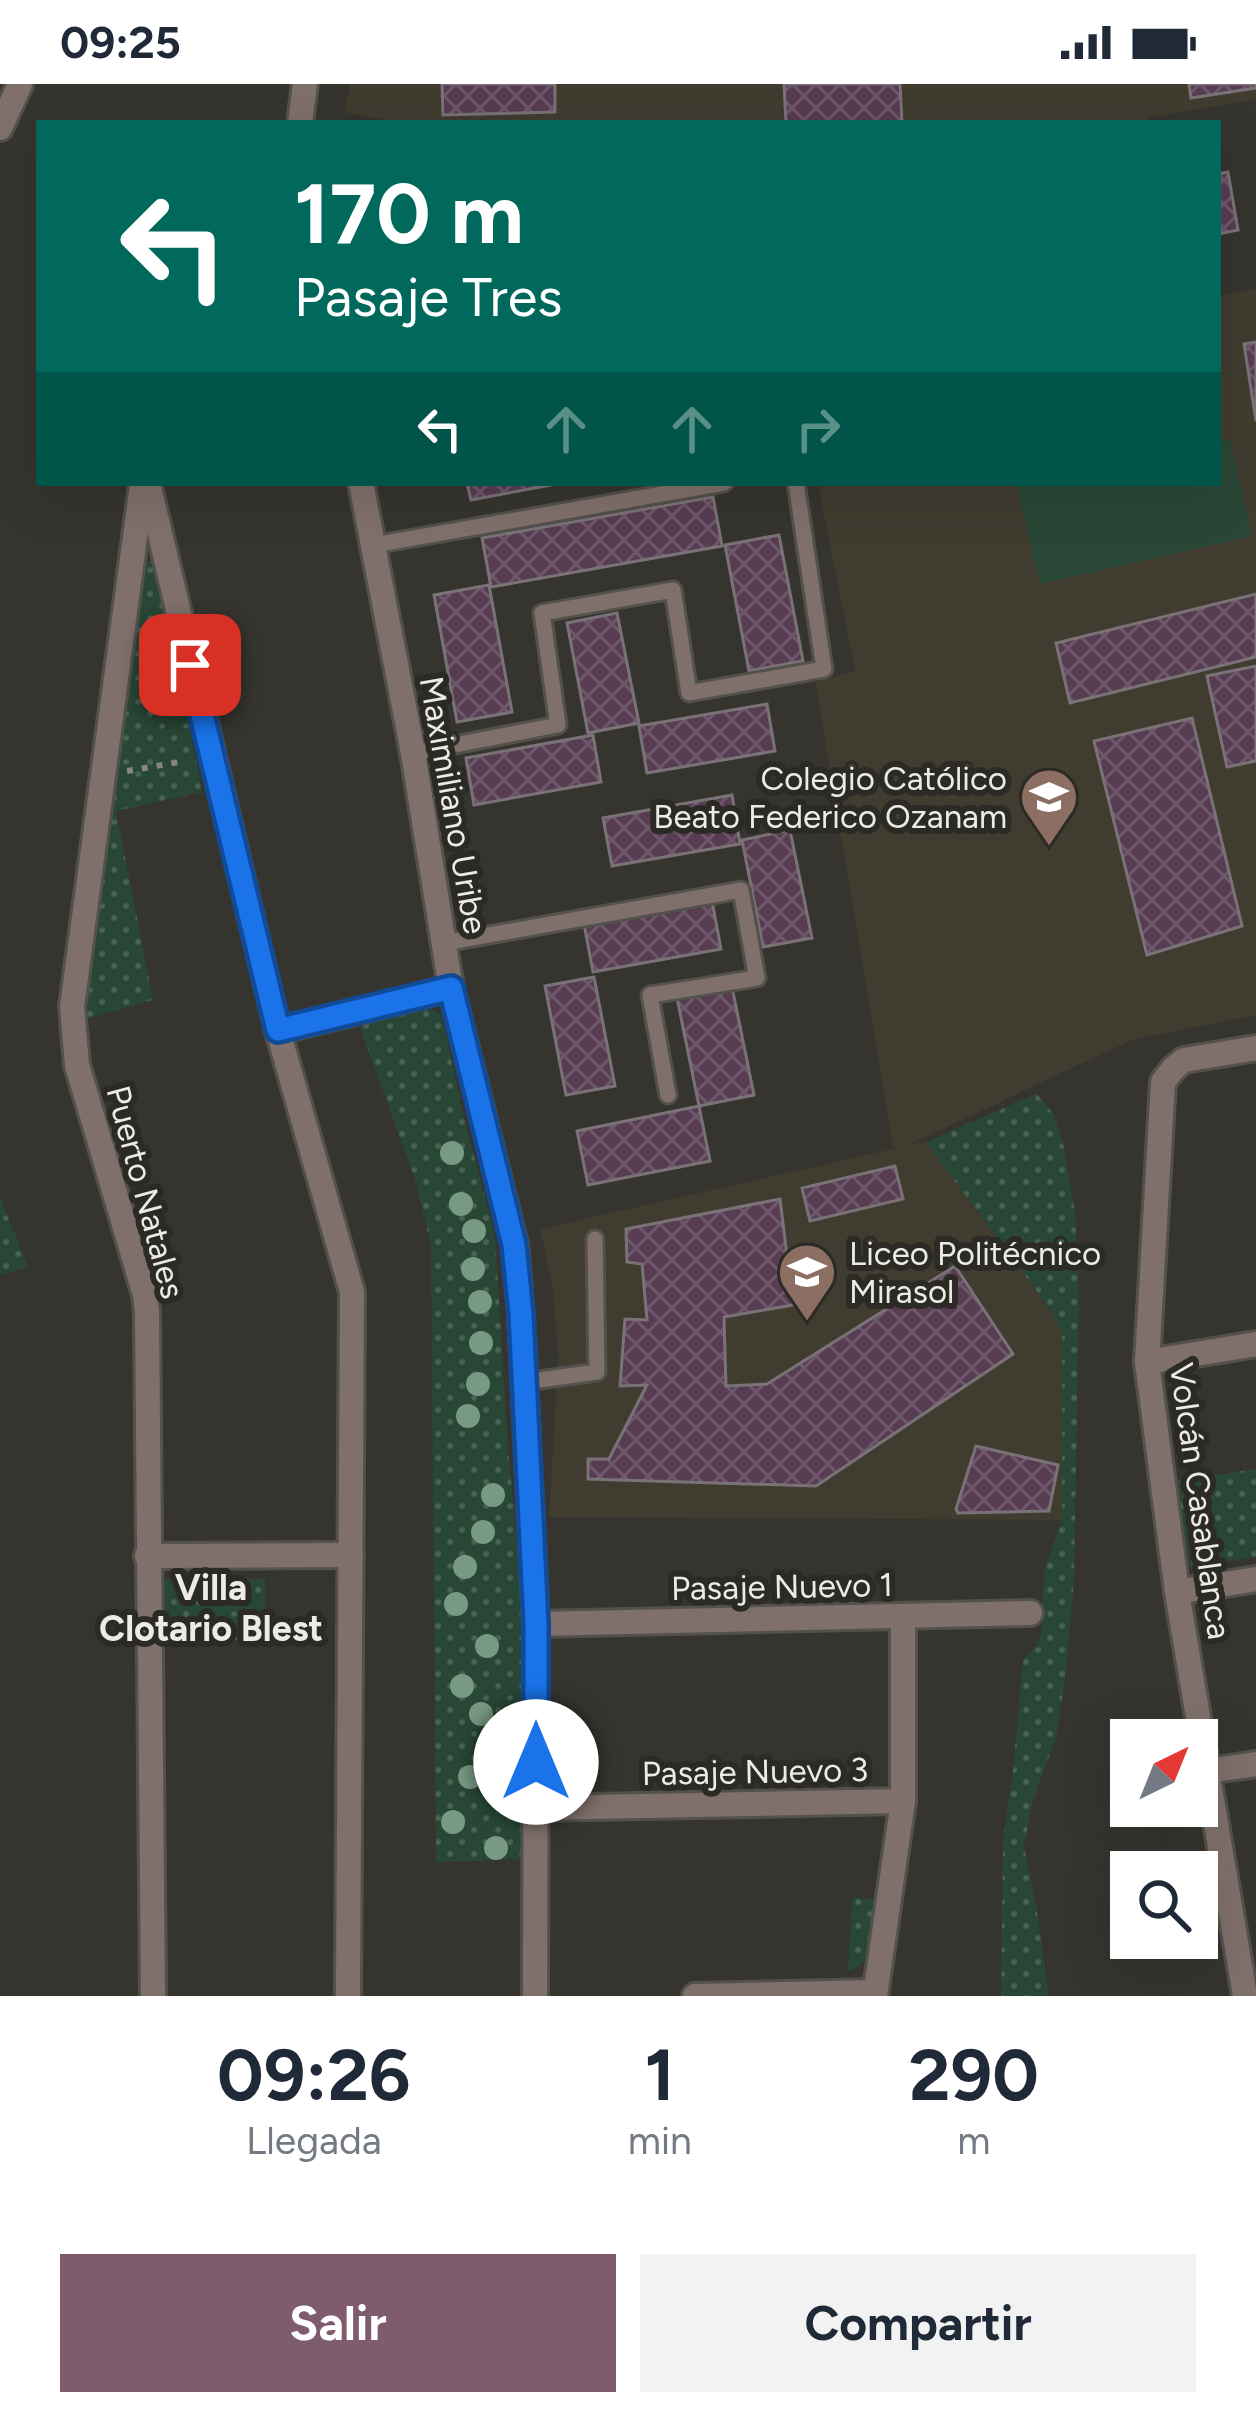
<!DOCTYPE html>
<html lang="es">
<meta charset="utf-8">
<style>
:root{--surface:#fff;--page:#f2f2f3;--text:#1f2937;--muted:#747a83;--accent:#7e5c6d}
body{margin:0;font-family:Figtree,sans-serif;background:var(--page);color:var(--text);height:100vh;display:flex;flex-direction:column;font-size:45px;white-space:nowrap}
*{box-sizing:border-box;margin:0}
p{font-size:39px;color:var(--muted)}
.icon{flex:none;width:66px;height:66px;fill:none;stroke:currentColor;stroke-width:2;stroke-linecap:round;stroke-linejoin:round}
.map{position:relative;height:1912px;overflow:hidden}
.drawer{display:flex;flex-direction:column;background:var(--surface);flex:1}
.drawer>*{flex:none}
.top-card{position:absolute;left:36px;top:36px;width:1185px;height:366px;border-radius:0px;box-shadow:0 12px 48px #0002;background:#00695c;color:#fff;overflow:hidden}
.needle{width:78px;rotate:43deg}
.tools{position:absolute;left:1110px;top:1635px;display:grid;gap:24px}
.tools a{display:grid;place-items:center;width:108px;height:108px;border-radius:0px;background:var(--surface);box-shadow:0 12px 48px #0002;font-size:60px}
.pin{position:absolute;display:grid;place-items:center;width:102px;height:102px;color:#fff;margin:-51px;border-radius:24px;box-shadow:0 6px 18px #0006}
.me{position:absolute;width:132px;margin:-66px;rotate:0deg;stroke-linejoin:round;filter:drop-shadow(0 0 9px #0008)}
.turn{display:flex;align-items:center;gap:42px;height:252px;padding:0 60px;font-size:54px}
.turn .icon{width:156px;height:156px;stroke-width:2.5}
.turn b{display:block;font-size:84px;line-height:102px}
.lanes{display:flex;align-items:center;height:114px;padding:0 60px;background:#0003;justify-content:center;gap:60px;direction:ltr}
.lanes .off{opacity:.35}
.eta{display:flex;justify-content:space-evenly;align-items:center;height:204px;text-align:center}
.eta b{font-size:72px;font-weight:700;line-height:84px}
.cta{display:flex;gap:24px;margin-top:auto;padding:24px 60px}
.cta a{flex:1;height:138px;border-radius:0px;background:var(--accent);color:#fff;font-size:48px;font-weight:700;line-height:138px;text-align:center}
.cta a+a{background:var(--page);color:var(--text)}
.status{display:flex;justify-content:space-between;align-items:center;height:84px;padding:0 60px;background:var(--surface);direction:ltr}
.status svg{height:33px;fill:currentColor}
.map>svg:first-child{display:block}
</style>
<div class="status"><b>09:25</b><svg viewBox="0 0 49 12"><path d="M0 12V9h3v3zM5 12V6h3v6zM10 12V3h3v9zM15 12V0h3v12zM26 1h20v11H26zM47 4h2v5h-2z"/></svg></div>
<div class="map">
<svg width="1256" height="1912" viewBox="0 0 1256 1912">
<defs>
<pattern id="grass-dots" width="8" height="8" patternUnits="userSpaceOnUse" patternTransform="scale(3)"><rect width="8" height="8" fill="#294736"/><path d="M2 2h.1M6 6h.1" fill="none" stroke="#486253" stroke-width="1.8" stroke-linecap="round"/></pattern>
<pattern id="building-cross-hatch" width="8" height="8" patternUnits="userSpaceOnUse" patternTransform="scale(3)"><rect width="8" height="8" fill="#573c52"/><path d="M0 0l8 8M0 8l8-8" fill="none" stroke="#6f586b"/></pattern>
</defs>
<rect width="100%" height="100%" fill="#36342e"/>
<g fill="#403c30">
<path d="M350,0H1256V15L1147,34V39H401L345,28Z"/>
<path d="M1256,205V931L1134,955L910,1060L926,1058L1053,1229L1062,1250V1436L549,1433L558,1273L553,1205L540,1145L893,1065L815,598L855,587L818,399H1218V212Z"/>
</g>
<g fill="url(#grass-dots)">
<path d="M151,476L156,480L159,491L202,708L116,727L153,916L86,935L94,852L113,728L143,482Z"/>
<path d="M419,921L441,930L465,1038L495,1151L508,1364L522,1511L527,1712L523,1775L436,1778L431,1160L415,1095L358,938Z"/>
<path d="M1037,1010L1054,1031L1064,1063L1075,1128L1079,1211L1074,1496L1066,1589L1056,1654L1032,1719L1024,1763L1036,1820L1049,1912H1001L1003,1755L1012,1697L1023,1576L1036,1562L1041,1549L1044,1487L1062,1436V1250L1053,1229L926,1058Z"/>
<path d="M0,1113L28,1183L0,1191Z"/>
<path d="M1256,1385V1473L1190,1483L1177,1397Z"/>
<path d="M165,1494L265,1495L264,1557L165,1554Z"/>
<path d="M852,1814L882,1815C876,1842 878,1879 848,1887Z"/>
</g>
<path fill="#294736" d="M1230,355L1252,452L1040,500L1017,403L1034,399H1218V357Z"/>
<g fill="url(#building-cross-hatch)" stroke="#797378" stroke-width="3">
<path d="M442,0H555V28L443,31Z"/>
<path d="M784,0H900L902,39H786Z"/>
<path d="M1189,0H1256V4L1191,14Z"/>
<path d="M1228,88L1238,146L1218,150V90Z"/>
<path d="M1256,258V337L1244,260Z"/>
<path d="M467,399H562L471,416Z"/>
<path d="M713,413L722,462L491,503L482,454Z"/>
<path d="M779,451L803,577L749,587L725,461Z"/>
<path d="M489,501L512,628L457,638L434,511Z"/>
<path d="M1256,510V573L1070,619L1056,559Z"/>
<path d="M617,529L639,639L588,649L567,539Z"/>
<path d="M1256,582V677L1227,683L1207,592Z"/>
<path d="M767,620L775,667L647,689L639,642Z"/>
<path d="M1192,634L1242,842L1147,871L1094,657Z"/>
<path d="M593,651L601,698L474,721L466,674Z"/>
<path d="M732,711L740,760L612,782L603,734Z"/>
<path d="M790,746L812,854L763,863L742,756Z"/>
<path d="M712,817L721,865L593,888L584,840Z"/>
<path d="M594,893L615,1002L566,1011L545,902Z"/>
<path d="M732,903L754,1011L699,1022L677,914Z"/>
<path d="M699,1022L710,1077L588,1101L577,1047Z"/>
<path d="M895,1082L903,1115L810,1137L802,1104Z"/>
<path d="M780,1115L793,1221L724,1233L726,1302L767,1300L955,1182L1013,1270L816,1402L588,1395V1375H609L647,1301L620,1302L625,1235L647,1236L642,1180L627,1178L626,1145Z"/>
<path d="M976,1362L1058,1381L1049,1427L958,1429L956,1425Z"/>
</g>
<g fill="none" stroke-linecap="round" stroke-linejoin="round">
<g stroke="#53514c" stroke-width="21">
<g id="service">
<path d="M374,461L724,399"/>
<path d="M413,669L558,641L542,529L673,506L689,609L824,585L796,399"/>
<path d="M444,859L741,806L757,894L650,911L668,1011"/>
<path d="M525,1298L597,1288L595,1155"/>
</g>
</g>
<g stroke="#53514c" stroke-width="30">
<g id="minor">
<path d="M0,44L20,0"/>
<path d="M148,399L278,947L352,1208L348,1912"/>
<path d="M142,401L72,923L77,981L145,1211L147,1229L153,1912"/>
<path d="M278,947L451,904"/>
<path d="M1147,1278L1256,1260"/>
<path d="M147,1472L351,1471"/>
<path d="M1177,1508L1256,1495"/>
<path d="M536,1540L1030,1529"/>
<path d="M1208,1687L1256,1680"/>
<path d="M536,1724L903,1717"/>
<path d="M695,1912L875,1908"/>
<path d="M875,1912L903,1717V1532"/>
<path d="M1245,1912L1177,1508L1147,1278L1163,998L1173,985L1184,976L1256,964"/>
</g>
</g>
<g stroke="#53514c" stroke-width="30">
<g id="tertiary">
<path d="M300,39L305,0"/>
<path d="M361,399L413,669L451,904L515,1161L521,1230L536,1540L535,1912"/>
</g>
</g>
<path stroke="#868580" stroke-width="6" stroke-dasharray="6 9" stroke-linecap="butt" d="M127,687L185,677"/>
<use href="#service" stroke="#80706b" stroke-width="15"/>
<use href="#minor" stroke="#80706b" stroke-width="24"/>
<use href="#tertiary" stroke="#80706b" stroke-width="24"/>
</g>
<g fill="#789982">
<circle cx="452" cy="1069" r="12"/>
<circle cx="461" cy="1120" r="12"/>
<circle cx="474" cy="1147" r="12"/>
<circle cx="473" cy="1185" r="12"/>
<circle cx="480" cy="1218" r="12"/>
<circle cx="481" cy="1259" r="12"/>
<circle cx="478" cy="1300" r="12"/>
<circle cx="468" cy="1332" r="12"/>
<circle cx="493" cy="1411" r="12"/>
<circle cx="483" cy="1448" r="12"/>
<circle cx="465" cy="1483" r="12"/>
<circle cx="456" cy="1520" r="12"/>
<circle cx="487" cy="1562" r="12"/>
<circle cx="462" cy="1602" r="12"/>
<circle cx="481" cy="1630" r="12"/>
<circle cx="493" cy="1667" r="12"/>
<circle cx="470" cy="1693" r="12"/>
<circle cx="453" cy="1738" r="12"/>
<circle cx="496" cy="1764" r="12"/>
</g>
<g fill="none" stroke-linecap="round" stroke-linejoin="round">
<g stroke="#114b97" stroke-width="30">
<path id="route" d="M190,581L278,946L451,904L514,1161L521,1230L536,1540V1678"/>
</g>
<use href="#route" stroke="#1a73e8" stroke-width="21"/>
</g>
<defs>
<g id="school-pin" transform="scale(3)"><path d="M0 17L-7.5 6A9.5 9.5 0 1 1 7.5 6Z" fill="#8d6e63" stroke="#2c2a25"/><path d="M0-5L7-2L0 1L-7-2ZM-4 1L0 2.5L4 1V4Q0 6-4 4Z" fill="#fff"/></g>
</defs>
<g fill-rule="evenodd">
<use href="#school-pin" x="1049" y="713"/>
<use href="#school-pin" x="807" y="1188"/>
</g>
<g text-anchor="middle" stroke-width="12" stroke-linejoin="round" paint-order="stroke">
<g font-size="33" fill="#ecebe7" stroke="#2c2a25" text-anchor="end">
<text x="1007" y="706">Colegio Católico<tspan x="1007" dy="38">Beato Federico Ozanam</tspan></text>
<text x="849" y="1181" text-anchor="start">Liceo Politécnico<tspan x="849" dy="38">Mirasol</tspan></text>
</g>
<g font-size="33" fill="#ecebe7" stroke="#2c2a25">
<text transform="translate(454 721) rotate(80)" y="12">Maximiliano Uribe</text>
<text transform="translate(146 1108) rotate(75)" y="12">Puerto Natales</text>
<text transform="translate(1201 1417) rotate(82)" y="12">Volcán Casablanca</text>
<text transform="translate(782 1502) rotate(-1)" y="12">Pasaje Nuevo 1</text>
<text transform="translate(755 1687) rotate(-1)" y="12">Pasaje Nuevo 3</text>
</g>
<g font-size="36" font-weight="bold" fill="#ecebe7" stroke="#2c2a25">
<text x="211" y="1516">Villa<tspan x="211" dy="41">Clotario Blest</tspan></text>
</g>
</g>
</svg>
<div class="tools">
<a><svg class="needle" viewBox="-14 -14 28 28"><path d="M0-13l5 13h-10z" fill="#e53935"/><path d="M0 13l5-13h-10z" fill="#747a83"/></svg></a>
<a><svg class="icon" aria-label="search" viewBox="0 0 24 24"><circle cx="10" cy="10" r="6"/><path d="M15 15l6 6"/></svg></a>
</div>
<div class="pin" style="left:190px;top:581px;background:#d93025"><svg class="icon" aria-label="arrive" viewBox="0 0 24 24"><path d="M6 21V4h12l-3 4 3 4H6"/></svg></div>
<svg class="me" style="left:536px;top:1678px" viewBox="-20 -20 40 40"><circle r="19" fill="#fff"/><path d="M0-13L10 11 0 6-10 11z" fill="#1a73e8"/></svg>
<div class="top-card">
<div class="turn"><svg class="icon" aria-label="left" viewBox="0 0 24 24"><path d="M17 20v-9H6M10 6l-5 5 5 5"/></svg><div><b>170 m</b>Pasaje Tres</div></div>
<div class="lanes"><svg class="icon" aria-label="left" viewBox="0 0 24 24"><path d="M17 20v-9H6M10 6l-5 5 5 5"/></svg><svg class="icon off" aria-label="ahead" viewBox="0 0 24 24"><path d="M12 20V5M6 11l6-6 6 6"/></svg><svg class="icon off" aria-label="ahead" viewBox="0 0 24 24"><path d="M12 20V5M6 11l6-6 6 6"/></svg><svg class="icon off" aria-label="right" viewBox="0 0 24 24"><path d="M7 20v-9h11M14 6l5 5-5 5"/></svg></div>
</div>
</div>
<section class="drawer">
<div class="eta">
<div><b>09:26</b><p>Llegada</p></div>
<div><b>1</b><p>min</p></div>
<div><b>290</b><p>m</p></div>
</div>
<div class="cta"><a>Salir</a><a>Compartir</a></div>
</section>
